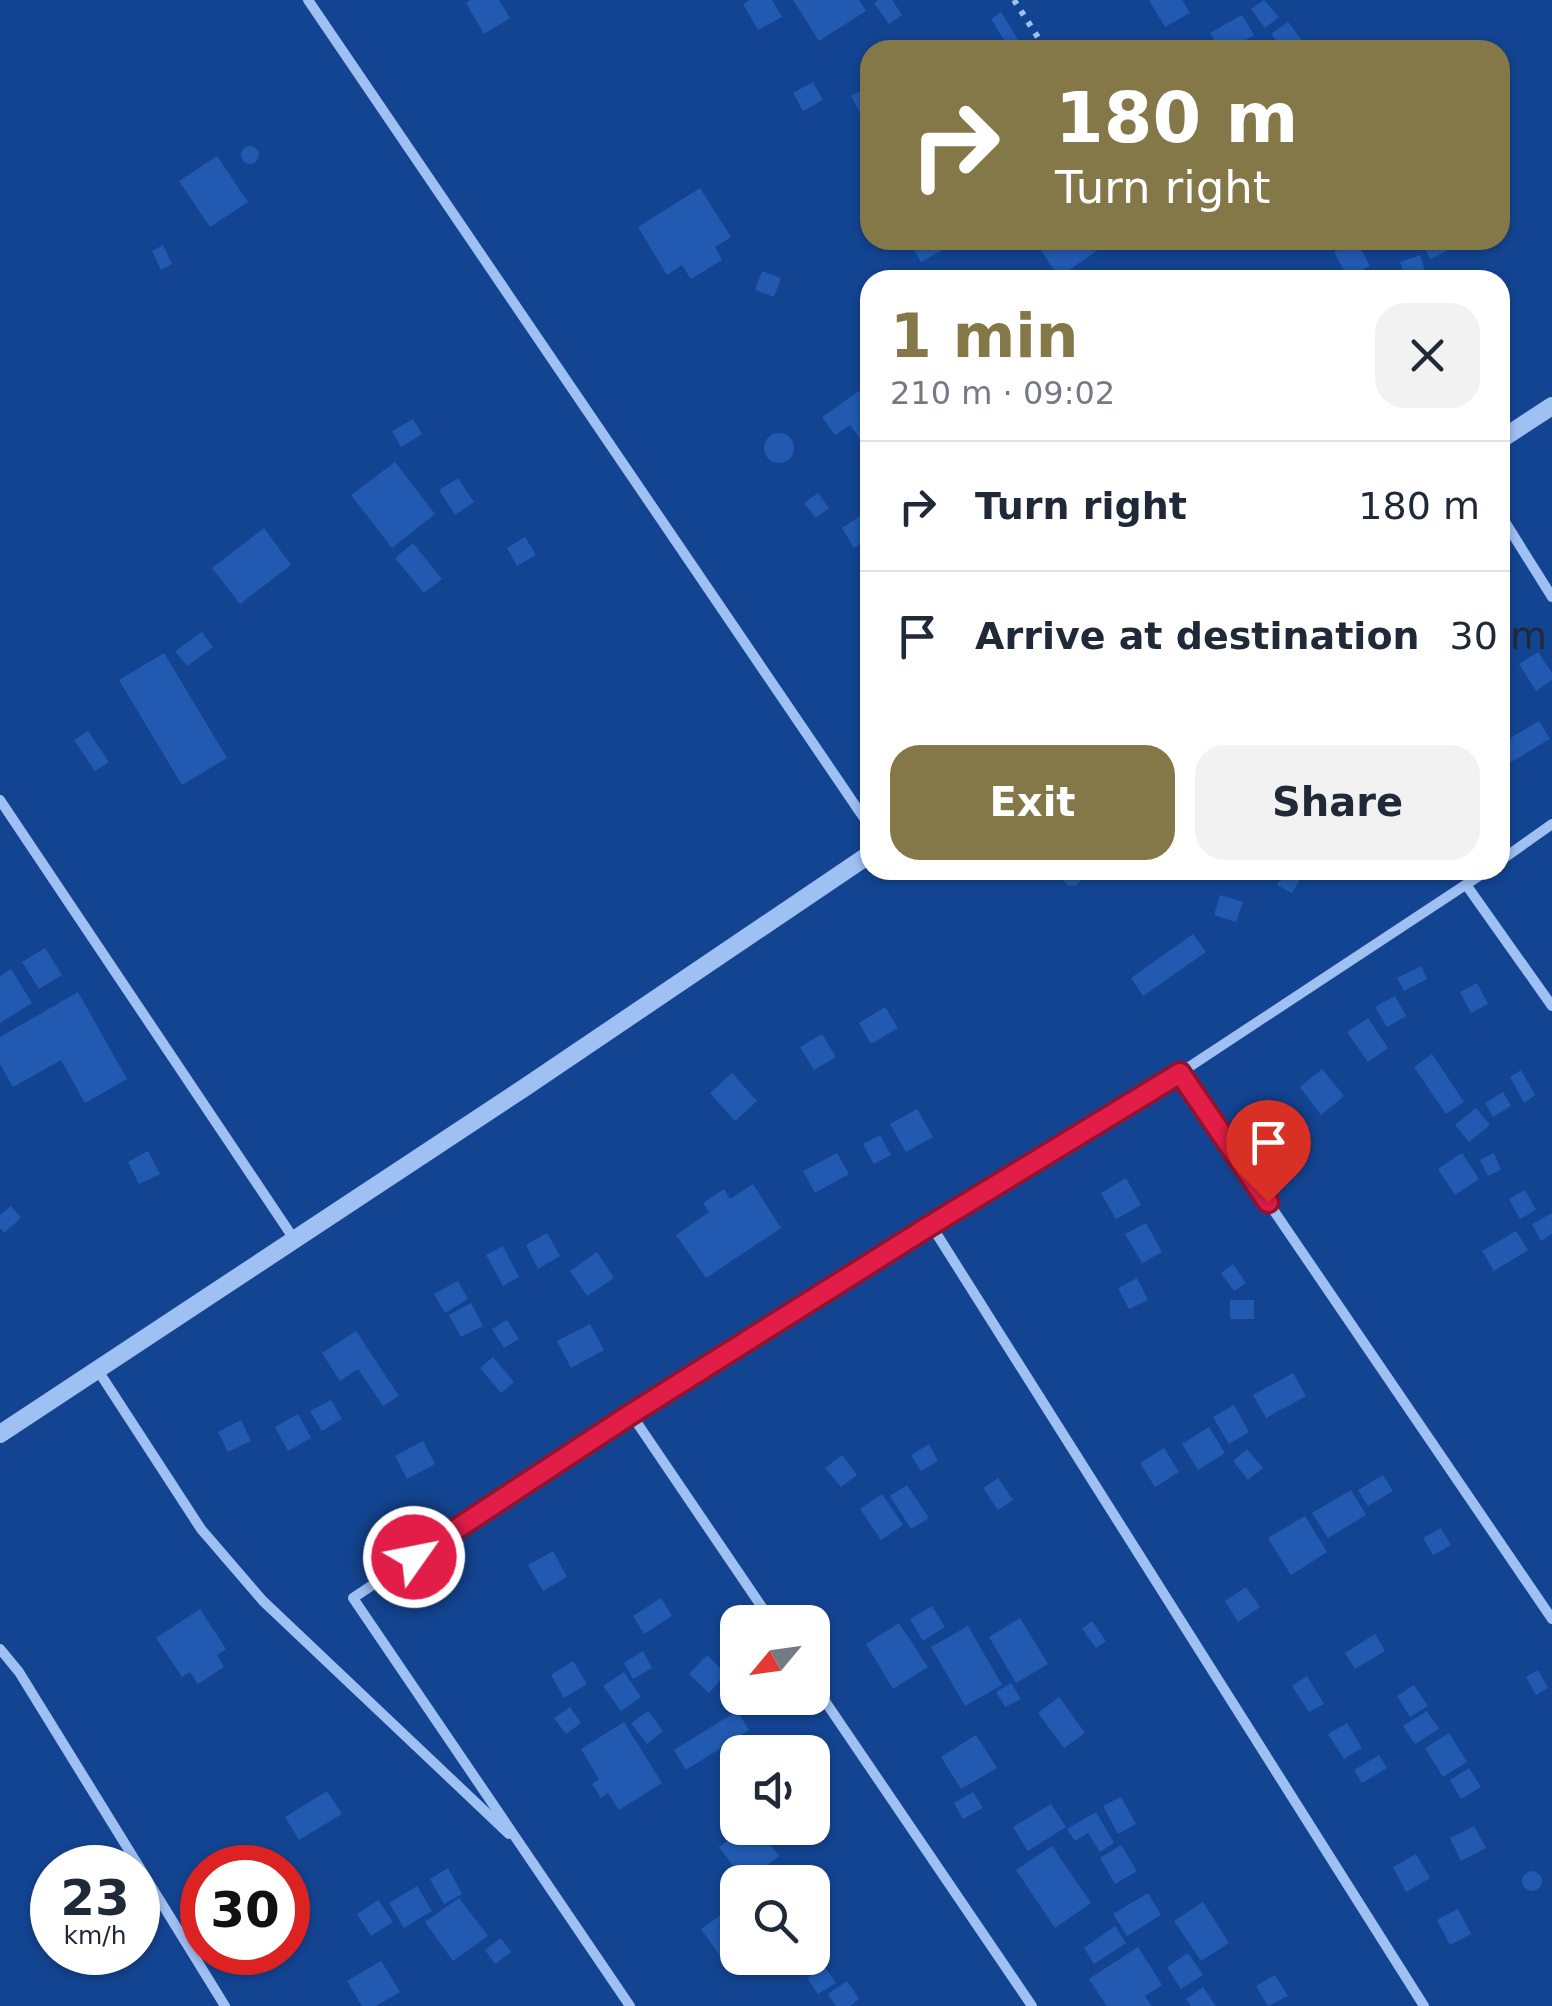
<!DOCTYPE html>
<meta charset="utf-8">
<style>
:root{--surface:#fff;--page:#f2f2f3;--text:#1f2937;--muted:#747a83;--line:#e0e1e3;--accent:#847849}
body{margin:0;font-family:"DejaVu Sans",sans-serif;background:var(--page);color:var(--text);height:100vh;display:flex;flex-direction:column;font-size:38px;white-space:nowrap}
*{box-sizing:border-box;margin:0}
p{font-size:32px;color:var(--muted)}
.icon{flex:none;width:55px;height:55px;fill:none;stroke:currentColor;stroke-width:2;stroke-linecap:round;stroke-linejoin:round}
.map{position:relative;flex:1;overflow:hidden}
.details{position:absolute;left:860px;top:270px;width:650px;height:610px;display:flex;flex-direction:column;background:var(--surface);border-radius:30px;box-shadow:0 2px 8px #0004}
.details>*{flex:none}
.hud{position:absolute;left:860px;top:40px;width:650px;height:210px;border-radius:30px;box-shadow:0 2px 8px #0004;background:#847849;color:#fff;overflow:hidden}
.needle{width:65px;rotate:241deg}
.buttons{position:absolute;left:720px;top:1605px;display:grid;gap:20px}
.buttons a{display:grid;place-items:center;width:110px;height:110px;border-radius:20px;background:var(--surface);box-shadow:0 2px 8px #0004;font-size:50px}
.speed{position:absolute;left:30px;top:1845px;display:flex;gap:20px;font-size:50px;font-weight:700;text-align:center}
.speed>*{display:grid;place-content:center;width:130px;height:130px;border-radius:50%;background:var(--surface);box-shadow:0 2px 8px #0004;line-height:1}
.speed small{font-size:25px;font-weight:400}
.speed .limit{border:15px solid #d22;background:#fff;color:#111}
.pin{position:absolute;display:grid;place-items:center;width:85px;height:85px;color:#fff;margin:-102px -42px;border-radius:50% 50% 50% 0;rotate:-45deg;box-shadow:0 0 10px #0007}
.pin .icon{rotate:45deg}
.me{position:absolute;width:110px;margin:-55px;rotate:57deg;stroke-linejoin:round;filter:drop-shadow(0 0 8px #0008)}
.turn{display:flex;align-items:center;gap:35px;height:210px;padding:0 30px;font-size:45px}
.turn .icon{width:130px;height:130px;stroke-width:2.5}
.turn b{display:block;font-size:70px;line-height:85px}
.round{display:grid;place-items:center;flex:none;width:105px;height:105px;border-radius:30px;background:var(--page)}
.overview{display:flex;align-items:center;justify-content:space-between;height:170px;padding:0 30px}
h1{font-size:60px;font-weight:600;line-height:75px;color:var(--accent)}
.primary-button{display:flex;gap:20px;margin-top:auto;padding:20px 30px}
.primary-button a{flex:1;height:115px;border-radius:30px;background:var(--accent);color:#fff;font-size:40px;font-weight:600;line-height:115px;text-align:center}
.primary-button a+a{background:var(--page);color:var(--text)}
ul{padding:0;list-style:none}
li{display:flex;align-items:center;gap:30px;height:130px;padding:0 30px;border-top:2px solid var(--line)}
li div{flex:1}
li b{display:block;font-size:38px}
li em{font-style:normal}
.map>svg:first-child{display:block}
</style>
<div class="map">
<svg width="1552" height="2006" viewBox="0 0 1552 2006">
<rect width="100%" height="100%" fill="#134491"/>
<g fill="#215ab0">
<path d="M471,0H499L510,18L484,34L466,3Z"/>
<path d="M750,0H772L782,17L758,30L743,4Z"/>
<path d="M793,0H859L866,11L819,41Z"/>
<path d="M878,0H892L902,15L889,24L874,3Z"/>
<path d="M1149,0H1182L1190,13L1165,27Z"/>
<path d="M1264,0L1279,17L1265,28L1251,9Z"/>
<path d="M1001,12L1019,41L1009,48L991,19Z"/>
<path d="M1242,15L1254,35L1229,50H1220L1210,33Z"/>
<path d="M1288,22L1308,48L1306,50H1283L1271,34Z"/>
<path d="M813,82L823,100L803,111L793,93Z"/>
<path d="M870,86V132L851,96Z"/>
<circle cx="250" cy="155" r="9"/>
<path d="M217,156L248,202L210,227L179,181Z"/>
<path d="M700,188L731,237L715,247L722,260L691,279L682,265L667,275L638,227Z"/>
<path d="M908,240H941L946,248L921,262Z"/>
<path d="M1034,240H1096L1101,248L1059,277Z"/>
<path d="M1356,240L1370,266L1348,278L1334,252Z"/>
<path d="M1420,240H1441L1447,251L1430,259Z"/>
<path d="M163,245L172,264L161,270L152,251Z"/>
<path d="M1420,255L1428,280H1406L1400,262Z"/>
<path d="M762,271L781,278L774,297L755,290Z"/>
<path d="M859,391L870,405V435L862,441L850,425L835,435L822,417Z"/>
<path d="M413,419L422,434L401,447L392,431Z"/>
<circle cx="779" cy="448" r="15"/>
<path d="M395,462L435,514L392,548L351,495Z"/>
<path d="M458,478L474,502L455,515L439,490Z"/>
<path d="M818,493L829,508L816,518L804,503Z"/>
<path d="M870,510V538L854,548L842,528Z"/>
<path d="M264,528L291,565L240,604L212,568Z"/>
<path d="M525,537L536,555L517,566L507,548Z"/>
<path d="M413,543L442,579L424,593L395,558Z"/>
<path d="M202,632L213,647L187,666L175,651Z"/>
<path d="M1538,652L1552,673V680L1536,691L1519,664Z"/>
<path d="M164,653L227,758L182,785L119,680Z"/>
<path d="M1539,721L1550,739L1506,765L1500,754V744Z"/>
<path d="M88,731L109,762L95,771L74,740Z"/>
<path d="M1062,870H1083V879L1075,886L1067,885L1061,877Z"/>
<path d="M1285,870H1291L1302,876L1292,893L1277,885Z"/>
<path d="M1220,895L1243,902L1236,922L1214,915Z"/>
<path d="M1193,934L1206,952L1143,996L1131,978Z"/>
<path d="M45,948L62,975L39,989L22,962Z"/>
<path d="M1421,966L1427,979L1404,991L1397,978Z"/>
<path d="M11,969L32,1003L0,1023V976Z"/>
<path d="M1477,983L1488,1004L1471,1013L1460,992Z"/>
<path d="M78,992L127,1079L85,1103L61,1060L13,1087L0,1064V1037Z"/>
<path d="M1395,996L1406,1016L1387,1027L1375,1007Z"/>
<path d="M885,1007L898,1028L871,1044L859,1023Z"/>
<path d="M1368,1018L1388,1048L1368,1062L1347,1032Z"/>
<path d="M822,1034L836,1057L814,1070L800,1047Z"/>
<path d="M1432,1054L1464,1102L1446,1114L1414,1067Z"/>
<path d="M1322,1069L1344,1096L1321,1115L1300,1087Z"/>
<path d="M1521,1070L1535,1095L1524,1103L1510,1077Z"/>
<path d="M732,1073L757,1101L735,1121L710,1093Z"/>
<path d="M1503,1092L1511,1106L1493,1117L1485,1103Z"/>
<path d="M1476,1108L1490,1125L1469,1142L1455,1125Z"/>
<path d="M917,1109L933,1137L906,1152L890,1124Z"/>
<path d="M880,1135L891,1155L874,1164L863,1144Z"/>
<path d="M148,1151L160,1174L139,1184L128,1162Z"/>
<path d="M837,1153L849,1174L815,1193L803,1171Z"/>
<path d="M1462,1153L1479,1179L1455,1195L1438,1169Z"/>
<path d="M1494,1153L1501,1170L1488,1176L1480,1160Z"/>
<path d="M1126,1178L1141,1205L1116,1219L1101,1193Z"/>
<path d="M753,1184L781,1228L706,1278L676,1235L709,1212L703,1203L724,1189L730,1199Z"/>
<path d="M1525,1190L1536,1210L1520,1219L1509,1199Z"/>
<path d="M11,1206L21,1218L4,1233L0,1228V1215Z"/>
<path d="M1552,1213V1234L1541,1241L1532,1224Z"/>
<path d="M1146,1223L1162,1252L1142,1263L1125,1234Z"/>
<path d="M1516,1231L1528,1250L1494,1271L1482,1251Z"/>
<path d="M547,1233L560,1256L538,1269L526,1245Z"/>
<path d="M503,1246L519,1277L503,1286L486,1255Z"/>
<path d="M597,1252L614,1278L587,1296L570,1271Z"/>
<path d="M1233,1264L1246,1283L1234,1291L1221,1273Z"/>
<path d="M1137,1278L1148,1300L1129,1309L1118,1288Z"/>
<path d="M458,1281L468,1299L445,1313L434,1294Z"/>
<rect x="1230" y="1300" width="24" height="19"/>
<path d="M471,1303L483,1326L461,1337L449,1315Z"/>
<path d="M507,1320L519,1339L504,1348L492,1329Z"/>
<path d="M590,1324L604,1350L571,1368L557,1341Z"/>
<path d="M356,1331L399,1396L383,1406L358,1369L340,1381L322,1353Z"/>
<path d="M493,1357L514,1382L501,1393L480,1368Z"/>
<path d="M1293,1373L1306,1396L1266,1418L1253,1395Z"/>
<path d="M331,1400L342,1419L322,1431L310,1411Z"/>
<path d="M1234,1405L1249,1432L1229,1444L1213,1417Z"/>
<path d="M298,1414L311,1438L288,1451L275,1427Z"/>
<path d="M241,1420L251,1441L228,1452L218,1432Z"/>
<path d="M1209,1427L1225,1453L1198,1470L1182,1444Z"/>
<path d="M423,1441L435,1464L407,1479L395,1456Z"/>
<path d="M929,1444L938,1461L921,1471L911,1455Z"/>
<path d="M1164,1448L1179,1472L1155,1487L1140,1463Z"/>
<path d="M1247,1449L1263,1468L1248,1480L1233,1461Z"/>
<path d="M842,1455L857,1475L841,1487L825,1468Z"/>
<path d="M1383,1475L1393,1491L1368,1506L1358,1490Z"/>
<path d="M998,1478L1013,1500L998,1510L983,1488Z"/>
<path d="M907,1485L929,1518L911,1529L890,1496Z"/>
<path d="M1351,1490L1366,1515L1328,1538L1312,1513Z"/>
<path d="M882,1494L903,1525L881,1540L860,1509Z"/>
<path d="M1305,1516L1327,1552L1291,1575L1268,1538Z"/>
<path d="M1441,1528L1451,1545L1433,1555L1423,1538Z"/>
<path d="M553,1551L567,1577L543,1591L528,1565Z"/>
<path d="M1246,1587L1260,1607L1238,1622L1225,1601Z"/>
<path d="M661,1598L672,1616L644,1634L633,1616Z"/>
<path d="M932,1606L945,1627L923,1641L910,1619Z"/>
<path d="M200,1609L226,1649L217,1655L224,1667L198,1684L190,1672L182,1677L156,1638Z"/>
<path d="M1020,1618L1048,1664L1016,1683L989,1637Z"/>
<path d="M1092,1621L1106,1641L1096,1648L1082,1629Z"/>
<path d="M899,1623L928,1667L893,1689L866,1644Z"/>
<path d="M968,1626L1002,1685L965,1706L931,1647Z"/>
<path d="M1375,1634L1385,1651L1355,1669L1345,1653Z"/>
<path d="M643,1651L652,1668L633,1679L624,1663Z"/>
<path d="M707,1655L726,1674L709,1693L689,1674Z"/>
<path d="M573,1661L587,1684L564,1698L551,1675Z"/>
<path d="M1538,1670L1548,1688L1536,1695L1526,1677Z"/>
<path d="M624,1672L641,1697L621,1711L603,1686Z"/>
<path d="M1307,1676L1324,1704L1309,1712L1292,1686Z"/>
<path d="M1011,1683L1021,1699L1005,1707L996,1692Z"/>
<path d="M1414,1685L1428,1706L1410,1717L1397,1696Z"/>
<path d="M1059,1697L1085,1733L1064,1748L1038,1713Z"/>
<path d="M570,1707L581,1723L566,1734L554,1718Z"/>
<path d="M648,1711L663,1731L647,1744L631,1723Z"/>
<path d="M737,1711L749,1730L686,1770L674,1750Z"/>
<path d="M1427,1711L1439,1729L1415,1744L1403,1726Z"/>
<path d="M624,1722L662,1783L619,1810L608,1793L601,1798L592,1784L599,1779L581,1749Z"/>
<path d="M1347,1723L1362,1748L1344,1759L1328,1734Z"/>
<path d="M1449,1733L1467,1762L1443,1777L1425,1748Z"/>
<path d="M976,1735L997,1768L961,1789L941,1757Z"/>
<path d="M1379,1755L1387,1768L1362,1783L1354,1770Z"/>
<path d="M1469,1768L1481,1787L1461,1799L1450,1780Z"/>
<path d="M327,1791L342,1814L299,1840L285,1817Z"/>
<path d="M973,1792L983,1808L963,1819L954,1803Z"/>
<path d="M1121,1797L1136,1824L1118,1834L1103,1806Z"/>
<path d="M1051,1804L1066,1827L1028,1851L1013,1827Z"/>
<path d="M1096,1812L1114,1843L1100,1852L1088,1833L1075,1841L1067,1829Z"/>
<path d="M1474,1826L1486,1848L1461,1861L1450,1838Z"/>
<path d="M745,1828H758L779,1856L745,1882L719,1847Z"/>
<path d="M1121,1845L1137,1871L1115,1884L1100,1858Z"/>
<path d="M1052,1846L1091,1903L1055,1928L1016,1870Z"/>
<path d="M1416,1854L1430,1878L1406,1892L1393,1867Z"/>
<path d="M448,1868L462,1894L444,1904L430,1879Z"/>
<circle cx="1532" cy="1881" r="10"/>
<path d="M417,1886L432,1911L404,1928L389,1903Z"/>
<path d="M1148,1893L1161,1915L1127,1936L1113,1914Z"/>
<path d="M459,1898L488,1936L453,1961L425,1922Z"/>
<path d="M378,1900L393,1922L371,1936L357,1914Z"/>
<path d="M1203,1902L1229,1943L1201,1961L1174,1921Z"/>
<path d="M738,1903V1950L723,1960L701,1929Z"/>
<path d="M1458,1909L1471,1934L1450,1945L1437,1920Z"/>
<path d="M1115,1926L1126,1943L1094,1964L1084,1948Z"/>
<path d="M501,1938L511,1952L495,1964L485,1950Z"/>
<path d="M1138,1947L1162,1985L1145,1996L1152,2006H1107L1089,1979Z"/>
<path d="M1188,1953L1203,1975L1181,1989L1167,1967Z"/>
<path d="M381,1961L400,1992L376,2006H362L347,1981Z"/>
<path d="M824,1966L836,1983L818,1994L807,1978Z"/>
<path d="M1275,1975L1288,1996L1268,2006L1256,1986Z"/>
<path d="M847,1981L859,1999L850,2006H836L828,1994Z"/>
<path d="M1203,1987L1216,2006H1191L1186,1999Z"/>
</g>
<g fill="none" stroke-linecap="round" stroke-linejoin="round">
<g stroke="#9fc0f2" stroke-width="6" stroke-dasharray="5 8" stroke-linecap="butt">
<path d="M1014,0L1046,50"/>
<path d="M1170,240L1173,245"/>
</g>
<g stroke="#9fc0f2" stroke-width="10">
<path d="M308,0L870,827"/>
<path d="M1500,514L1552,597"/>
<path d="M0,800L294,1239"/>
<path d="M1500,861L1552,824"/>
<path d="M1467,886L1552,1006"/>
<path d="M1180,1073L1552,1619"/>
<path d="M931,1225L1424,2006"/>
<path d="M97,1369L201,1529L263,1601L509,1834"/>
<path d="M631,1414L772,1622"/>
<path d="M0,1649L19,1672L225,2006"/>
<path d="M812,1682L1032,2006"/>
<path d="M630,2006L353,1598L631,1414L931,1225L1180,1073L1488,870"/>
</g>
<g stroke="#9fc0f2" stroke-width="18">
<path d="M1500,440L1552,406"/>
<path d="M0,1434L524,1088L870,854"/>
</g>
</g>
<g fill="none" stroke-linecap="round" stroke-linejoin="round">
<g stroke="#92132f" stroke-width="25">
<path id="route" d="M414,1557L631,1414L931,1225L1180,1073L1268,1202"/>
</g>
<use href="#route" stroke="#e11d48" stroke-width="18"/>
</g>
</svg>
<div class="buttons">
<a><svg class="needle" viewBox="-14 -14 28 28"><path d="M0-13l5 13h-10z" fill="#e53935"/><path d="M0 13l5-13h-10z" fill="#747a83"/></svg></a>
<a><svg class="icon" aria-label="sound" viewBox="0 0 24 24"><path d="M4 9h4l5-4v14l-5-4H4zM17 9q2 3 0 6"/></svg></a>
<a><svg class="icon" aria-label="search" viewBox="0 0 24 24"><circle cx="10" cy="10" r="6"/><path d="M15 15l6 6"/></svg></a>
</div>
<div class="speed"><div>23<small>km/h</small></div><div class="limit">30</div></div>
<div class="pin" style="left:1268px;top:1202px;background:#d93025"><svg class="icon" aria-label="arrive" viewBox="0 0 24 24"><path d="M6 21V4h12l-3 4 3 4H6"/></svg></div>
<svg class="me" style="left:414px;top:1557px" viewBox="-20 -20 40 40"><circle r="17" fill="#e11d48" stroke="#fff" stroke-width="3"/><path d="M0-11L8 9 0 5-8 9z" fill="#fff"/></svg>
<div class="hud">
<div class="turn"><svg class="icon" aria-label="right" viewBox="0 0 24 24"><path d="M7 20v-9h11M14 6l5 5-5 5"/></svg><div><b>180 m</b>Turn right</div></div>
</div>
<section class="details">
<div class="overview"><div><h1>1 min</h1><p>210 m · 09:02</p></div><a class="round"><svg class="icon" aria-label="close" viewBox="0 0 24 24"><path d="M6 6l12 12M18 6L6 18"/></svg></a></div>
<ul>
<li><svg class="icon" aria-label="right" viewBox="0 0 24 24"><path d="M7 20v-9h11M14 6l5 5-5 5"/></svg><div><b>Turn right</b></div><em>180 m</em></li>
<li><svg class="icon" aria-label="arrive" viewBox="0 0 24 24"><path d="M6 21V4h12l-3 4 3 4H6"/></svg><div><b>Arrive at destination</b></div><em>30 m</em></li>
</ul>
<div class="primary-button"><a>Exit</a><a>Share</a></div>
</section>
</div>
